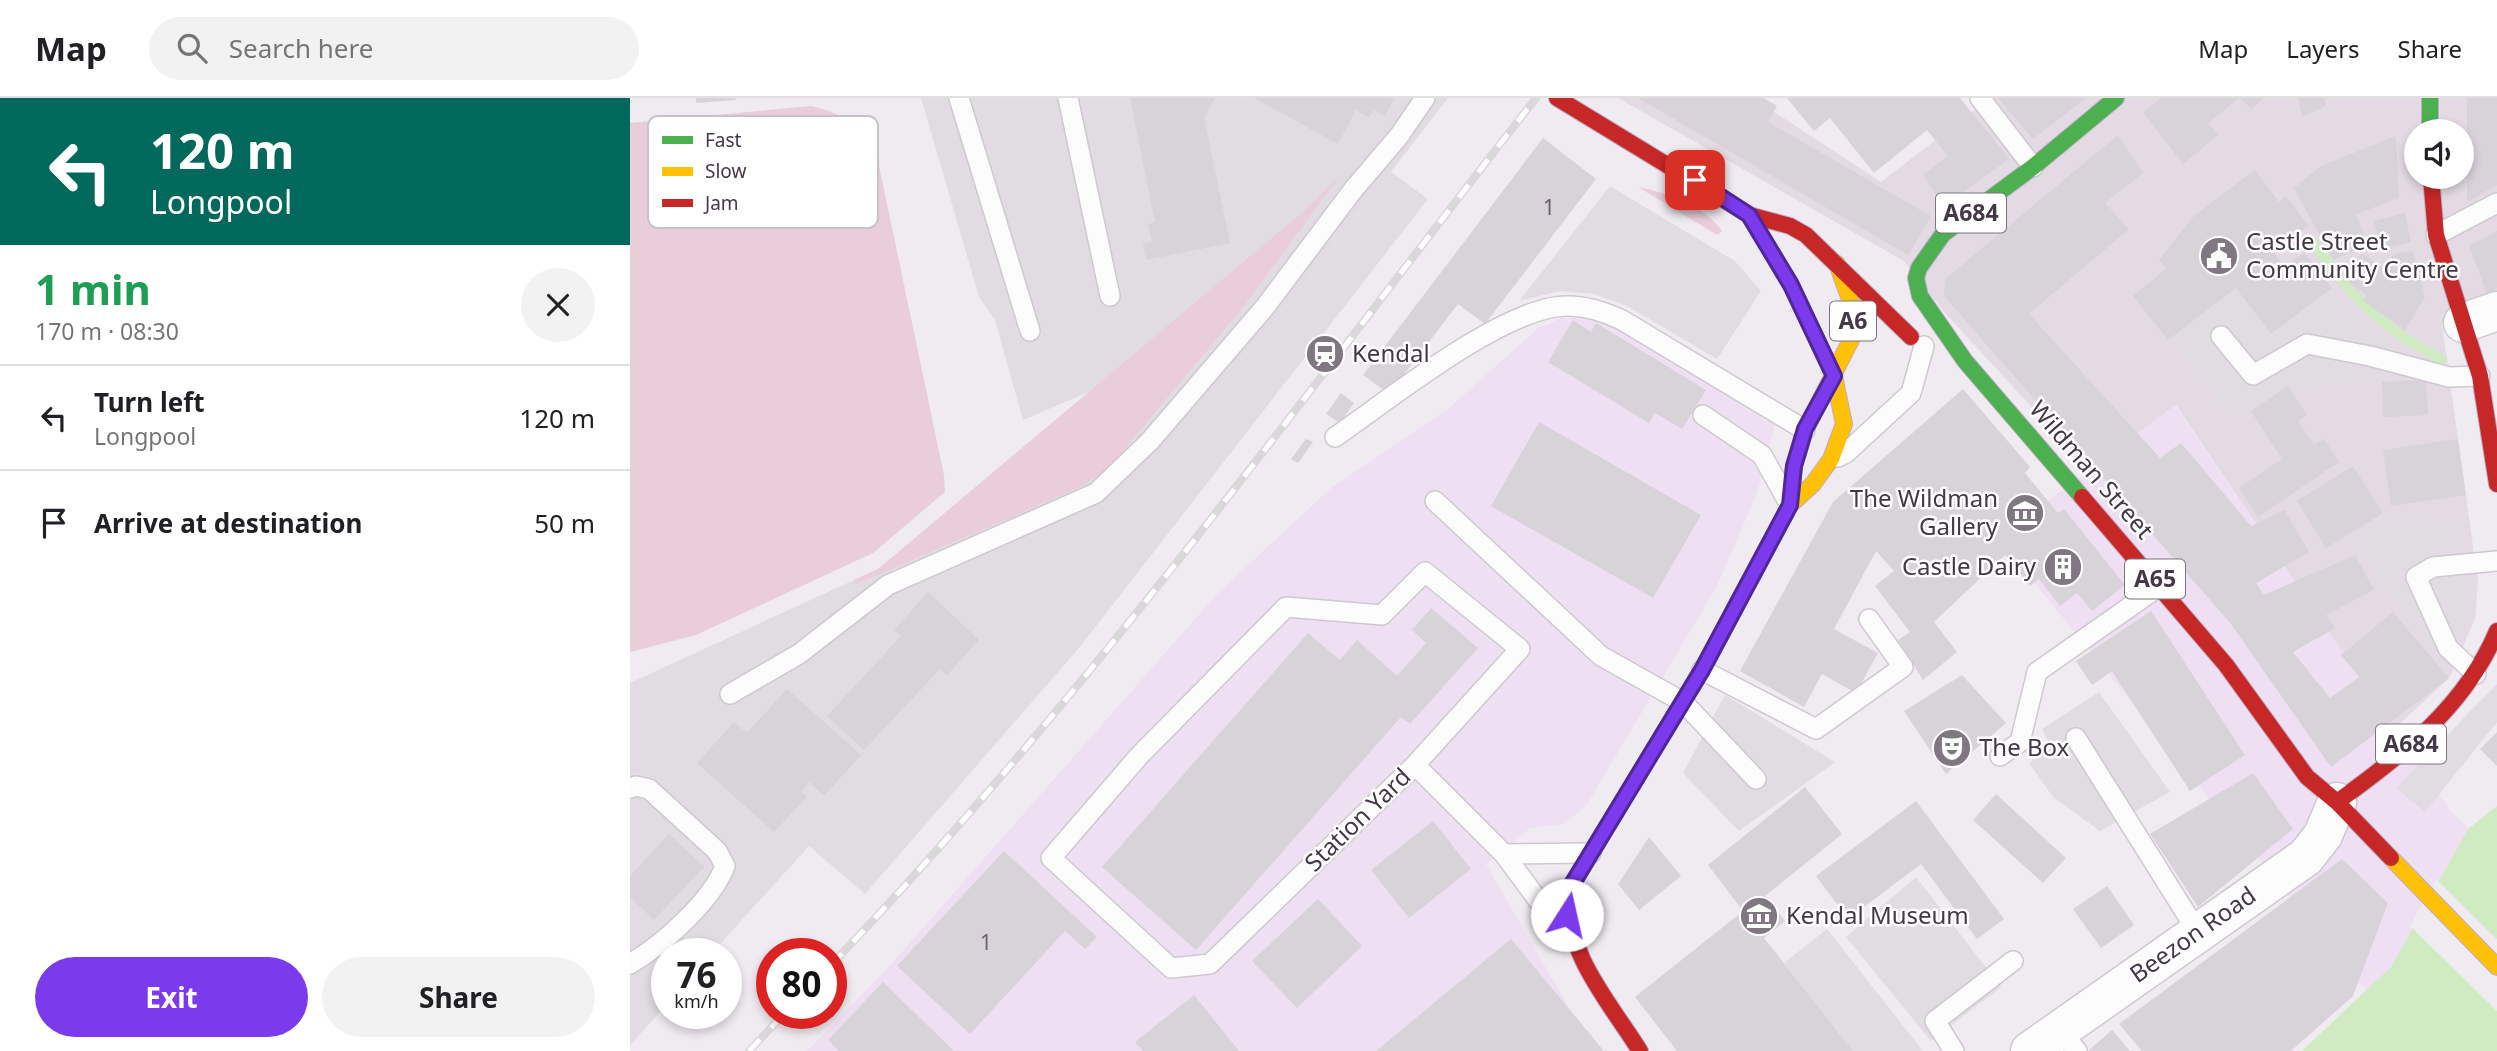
<!DOCTYPE html>
<meta charset="utf-8">
<style>
:root{--surface:#fff;--page:#f2f2f2;--text:#202124;--muted:#757577;--line:#e0e0e0;--accent:#7c3aed}
body{margin:0;font-family:"Noto Sans",sans-serif;background:var(--page);color:var(--text);height:100vh;display:flex;flex-direction:column;font-size:26px;white-space:nowrap}
*{box-sizing:border-box;margin:0}
p{font-size:23px;color:var(--muted)}
.icon{flex:none;width:38px;height:38px;fill:none;stroke:currentColor;stroke-width:2;stroke-linecap:round;stroke-linejoin:round}
.map{position:relative;flex:1;overflow:hidden}
.sheet{display:flex;flex-direction:column;background:var(--surface);width:630px}
.sheet>*{flex:none}
.hud{background:#00695c;color:#fff;overflow:hidden}
.buttons{position:absolute;left:1774px;top:21px;display:grid;gap:14px}
.buttons a{display:grid;place-items:center;width:70px;height:70px;border-radius:50%;background:var(--surface);box-shadow:0 4px 10px #0003;font-size:35px}
.speed{position:absolute;left:21px;top:840px;display:flex;gap:14px;font-size:35px;font-weight:700;text-align:center}
.speed>*{display:grid;place-content:center;width:91px;height:91px;border-radius:50%;background:var(--surface);box-shadow:0 4px 10px #0003;line-height:1}
.speed small{font-size:18px;font-weight:400}
.speed .limit{border:10px solid #d22;background:#fff;color:#111}
.pin{position:absolute;display:grid;place-items:center;width:60px;height:60px;color:#fff;margin:-30px;border-radius:14px;box-shadow:0 4px 10px #0006}
.me{position:absolute;width:77px;margin:-38px;rotate:10deg;stroke-linejoin:round;filter:drop-shadow(0 0 5px #0008)}
.turn{display:flex;align-items:center;gap:24px;height:147px;padding:0 35px;font-size:32px}
.turn .icon{width:91px;height:91px;stroke-width:2.5}
.turn b{display:block;font-size:49px;line-height:60px}
.round{display:grid;place-items:center;flex:none;width:74px;height:74px;border-radius:37px;background:var(--page)}
.summary{display:flex;align-items:center;justify-content:space-between;height:119px;padding:0 35px}
h1{font-size:42px;font-weight:700;line-height:52px;color:#1e9e55}
.action{display:flex;gap:14px;margin-top:auto;padding:14px 35px}
.action a{flex:1;height:80px;border-radius:42px;background:var(--accent);color:#fff;font-size:28px;font-weight:700;line-height:80px;text-align:center}
.action a+a{background:var(--page);color:var(--text)}
ul{padding:0;list-style:none}
li{display:flex;align-items:center;gap:21px;height:105px;padding:0 35px;border-top:2px solid var(--line)}
li div{flex:1}
li b{display:block;font-size:26px}
li em{font-style:normal}
header{display:flex;align-items:center;gap:42px;box-sizing:border-box;height:98px;padding:0 35px;background:var(--surface);border-bottom:2px solid var(--line)}
header strong{font-size:33px}
nav{display:flex;gap:38px;margin-inline-start:auto;font-size:24px}
.search{width:490px;height:63px;background:var(--page);display:flex;align-items:center;gap:18px;box-sizing:border-box;padding:0 24px;border-radius:38px;color:var(--muted);font-size:26px}
main{display:flex;flex:1;min-height:0}
.map>svg:first-child{display:block}
</style>
<header>
<strong>Map</strong>
<div class="search"><svg class="icon" aria-label="search" viewBox="0 0 24 24"><circle cx="10" cy="10" r="6"/><path d="M15 15l6 6"/></svg>Search here</div>
<nav><a>Map</a><a>Layers</a><a>Share</a></nav>
</header>
<main>
<section class="sheet">
<div class="hud">
<div class="turn"><svg class="icon" aria-label="left" viewBox="0 0 24 24"><path d="M17 20v-9H6M10 6l-5 5 5 5"/></svg><div><b>120 m</b>Longpool</div></div>
</div>
<div class="summary"><div><h1>1 min</h1><p>170 m · 08:30</p></div><a class="round"><svg class="icon" aria-label="close" viewBox="0 0 24 24"><path d="M6 6l12 12M18 6L6 18"/></svg></a></div>
<ul>
<li><svg class="icon" aria-label="left" viewBox="0 0 24 24"><path d="M17 20v-9H6M10 6l-5 5 5 5"/></svg><div><b>Turn left</b><p>Longpool</p></div><em>120 m</em></li>
<li><svg class="icon" aria-label="arrive" viewBox="0 0 24 24"><path d="M6 21V4h12l-3 4 3 4H6"/></svg><div><b>Arrive at destination</b></div><em>50 m</em></li>
</ul>
<div class="action"><a>Exit</a><a>Share</a></div>
</section>
<div class="map">
<svg width="1867" height="953" viewBox="0 0 1867 953">
<rect width="100%" height="100%" fill="#f0ebf1"/>
<path fill="#e3dae4" fill-rule="evenodd" d="M988,0H1123L1251,84L1360,0H1867V199L1812,226L1848,484L1845,521L1819,580L1764,631L1546,307L1464,377L1316,216L1274,163ZM1787,33H1832V79H1787Z"/>
<g fill="#eee0f2">
<path d="M931,220H961L983,227L1145,327L1126,398L1086,490L956,708L934,726L900,730L856,766L964,953H177L255,873L587,496L701,390L818,311L907,231Z"/>
<path d="M1545,307L1821,714L1867,755V953H1785L1368,440Z"/>
</g>
<path fill="#e1dbe2" d="M399,0H818L658,207L311,616L179,748L81,856H37V906L0,947V585L248,471L461,293Z"/>
<g fill="#e9ced9">
<path d="M181,8C208,14 225,24 244,44L314,377L315,394L243,455L66,537L0,554V25Z"/>
<path d="M709,79L614,208L476,373L446,391L227,486L224,482L248,471L674,113Z"/>
<path d="M1008,89C1038,95 1075,108 1092,133L1087,137Z"/>
</g>
<g fill="#e1dce2">
<path d="M291,0H399L461,293L393,322L365,222L349,199Z"/>
<path d="M761,74L798,101L449,550L235,796L179,748L311,616L658,207Z"/>
<path d="M980,88L1105,163L1131,193L1087,261L997,208L964,196L930,193L889,203Z"/>
<path d="M1606,190L1641,236L1702,190L1725,220L1765,242L1752,284L1658,288L1602,321L1541,240Z"/>
<path d="M1765,418L1828,424L1834,451L1837,520L1815,568L1723,443Z"/>
<path d="M1867,586V624L1795,714L1766,690Z"/>
<path d="M1469,594L1540,694L1470,733L1423,699L1399,665L1421,649L1412,631Z"/>
<path d="M1095,597L1205,664L1109,733L1053,675Z"/>
<path d="M1286,779L1371,889L1301,943L1216,839Z"/>
<path d="M1197,831L1293,953H1223L1154,865Z"/>
</g>
<path fill="#d0eac1" d="M1867,708V953H1672L1761,869L1838,731Z"/>
<path fill="#f0ebf1" d="M1806,781L1867,841V913L1780,828Z"/>
<g fill="none" stroke-linecap="round" stroke-linejoin="round">
<path stroke="#d0eac1" stroke-width="10" d="M1683,144C1718,196 1755,234 1812,261"/>
</g>
<g fill="#d8d2d9">
<path d="M66,0H106V2L66,5Z"/>
<path d="M500,0H585L574,19L600,145L516,162L513,146L522,144L518,126L525,124Z"/>
<path d="M624,0H764L755,18L744,12L739,20L726,12L708,46Z"/>
<path d="M1008,0H1134L1147,8L1138,24L1301,118L1278,157Z"/>
<path d="M1157,0H1330L1379,61L1314,108L1293,77L1318,58L1297,32L1244,75L1200,20L1184,33Z"/>
<path d="M1368,0H1456L1403,41Z"/>
<path d="M1531,0H1609L1578,25L1588,37L1553,66L1513,14Z"/>
<path d="M1610,0H1634L1621,11Z"/>
<path d="M1668,0H1695L1696,8L1672,19Z"/>
<path d="M1837,0H1867V87L1837,104Z"/>
<path d="M1488,37L1513,75L1475,105L1499,131L1399,216L1530,360L1551,345L1621,428L1654,412L1679,454L1626,485L1634,497L1725,457L1744,492L1696,517L1705,530L1663,554L1700,600L1729,579L1711,557L1763,514L1819,580L1701,669L1601,526L1314,198L1315,181Z"/>
<path d="M1766,38L1769,100L1726,116L1738,147L1703,162L1664,90L1691,68Z"/>
<path d="M913,40L966,81L855,226L828,206L759,296L733,277Z"/>
<path d="M1625,72L1649,104L1656,98L1679,128L1644,155L1655,169L1674,154L1702,190L1641,236L1606,190L1538,242L1503,198L1536,171L1529,162L1564,118Z"/>
<path d="M1775,115L1781,144L1751,151L1744,123Z"/>
<path d="M1867,133V190L1857,195L1839,148Z"/>
<path d="M1783,153L1795,199L1775,232L1733,203L1737,197L1714,181L1732,155L1754,170L1764,156Z"/>
<path d="M943,222L961,234L966,225L1076,292L1052,331L1025,315L1019,325L918,264Z"/>
<path d="M1796,282L1798,317L1753,319L1752,284Z"/>
<path d="M1658,288L1677,317L1668,323L1684,347L1694,341L1709,364L1628,419L1609,390L1652,361L1621,313Z"/>
<path d="M1333,291L1400,369L1395,375L1428,415L1434,411L1495,487L1462,513L1447,495L1430,508L1409,481L1400,488L1375,457L1304,524L1327,554L1293,582L1268,542L1280,534L1245,488L1264,473L1246,453L1204,531L1248,555L1226,595L1192,576L1174,609L1110,573L1203,404Z"/>
<path d="M711,295L724,305L710,325L696,316Z"/>
<path d="M909,324L1071,417L1023,500L861,408Z"/>
<path d="M676,341L683,344L668,365L661,361Z"/>
<path d="M1828,341L1836,397L1761,408L1753,352Z"/>
<path d="M1723,368L1753,415L1696,450L1667,403Z"/>
<path d="M298,494L349,542L317,577L310,571L234,652L197,618L271,538L264,532Z"/>
<path d="M801,510L848,550L780,626L771,619L566,852L472,769L678,535L710,562L727,542L767,578L796,545L782,532Z"/>
<path d="M1521,513L1615,657L1560,693L1482,573L1462,587L1446,563Z"/>
<path d="M1332,577L1376,625L1316,676L1274,613Z"/>
<path d="M157,591L231,657L194,698L179,684L171,694L177,699L144,734L67,665L104,624L117,635Z"/>
<path d="M1867,634V668L1850,651Z"/>
<path d="M1623,675L1663,731L1568,809L1520,736Z"/>
<path d="M1175,689L1212,736L1135,798L1155,823L1134,840L1223,953H1047L1005,899L1113,813L1078,767Z"/>
<path d="M1366,696L1436,760L1413,785L1343,722Z"/>
<path d="M1286,703L1374,821L1347,841L1291,766L1218,821L1186,778Z"/>
<path d="M803,723L841,771L779,820L741,772Z"/>
<path d="M39,736L74,769L24,822L0,799V778Z"/>
<path d="M1019,739L1051,778L1009,812L988,786Z"/>
<path d="M374,753L467,839L455,851L435,833L340,936L267,868Z"/>
<path d="M1712,761L1758,805L1723,898L1661,953H1512L1489,926Z"/>
<path d="M1477,788L1504,827L1471,850L1443,811Z"/>
<path d="M688,801L732,848L667,910L622,863Z"/>
<path d="M881,841L974,953H746Z"/>
<path d="M253,884L324,953H209L198,942Z"/>
<path d="M564,897L609,953H513L505,944Z"/>
<path d="M1482,932L1500,953H1458Z"/>
</g>
<g fill="none" stroke-linecap="round" stroke-linejoin="round">
<g stroke="#cdc9ce" stroke-width="22">
<g id="lane">
<path d="M329,0L400,233"/>
<path d="M438,0L480,198"/>
<path d="M1350,0L1403,69"/>
<path d="M1806,137L1867,105"/>
<path d="M1591,238L1623,277L1677,246L1740,258L1819,279L1850,278"/>
<path d="M1073,317L1132,357L1156,400"/>
<path d="M705,339C760,301 862,219 925,209C949,205 971,212 992,222L1175,332"/>
<path d="M1208,359L1216,355L1281,295L1294,248"/>
<path d="M805,403L971,558L1053,604L1126,681"/>
<path d="M1072,572L1186,631L1273,569L1239,521"/>
<path d="M1846,576L1818,550L1786,479L1803,469L1867,463"/>
<path d="M100,596L169,556L258,487L466,395L520,343L635,209L723,92L769,38L795,0"/>
<path d="M1446,640L1567,833"/>
<path d="M1370,658L1390,644L1407,574L1531,487"/>
<path d="M785,667L890,551L795,474L752,517L656,509L509,658L421,760L541,870L580,866L785,667L874,756L933,836"/>
<path d="M0,690L6,688L19,691L87,753L95,768C82,803 32,847 0,866"/>
<path d="M874,756L961,755"/>
<path d="M1429,932L1447,953"/>
<path d="M1324,953L1305,923L1383,863"/>
</g>
</g>
<g stroke="#cdc9ce" stroke-width="41">
<g id="street">
<path d="M1833,225L1867,213"/>
<path d="M1400,953L1676,759L1693,737L1707,704"/>
</g>
</g>
<g stroke="#c1aac6" stroke-width="18">
<g id="fast">
<path d="M1800,0V33"/>
<path d="M1452,399L1335,263L1290,198L1286,180L1289,170L1313,136L1403,69L1486,0"/>
</g>
</g>
<g stroke="#c1aac6" stroke-width="18">
<g id="slow">
<path d="M1119,117L1161,187L1204,278L1214,326L1201,361L1183,386L1160,407L1119,484"/>
<path d="M1160,407L1164,368L1175,332L1225,234L1222,207L1207,166"/>
<path d="M1761,760L1867,869"/>
</g>
</g>
<g stroke="#c1aac6" stroke-width="18">
<g id="jam">
<path d="M927,0L1119,117L1160,128L1176,137L1281,239"/>
<path d="M1801,79L1806,137L1850,278L1867,386"/>
<path d="M1452,399L1596,567L1677,679L1707,704L1761,760"/>
<path d="M1707,704C1772,657 1835,609 1867,533"/>
<path d="M1010,953C978,902 935,856 938,793L1072,572L1119,484"/>
</g>
</g>
<use href="#lane" stroke="#fdfcfd" stroke-width="19"/>
<use href="#street" stroke="#fdfcfd" stroke-width="38"/>
<use href="#fast" stroke="#4caf50" stroke-width="16"/>
<use href="#slow" stroke="#ffc107" stroke-width="16"/>
<use href="#jam" stroke="#c62828" stroke-width="16"/>
<g stroke="#d9d8d9" stroke-width="8">
<g id="rail">
<path d="M201,867C459,597 677,293 906,0"/>
<path d="M119,953L155,915"/>
</g>
</g>
<use href="#rail" stroke="#fff" stroke-width="5" stroke-dasharray="16" stroke-linecap="butt"/>
</g>
<g fill="none" stroke-linecap="round" stroke-linejoin="round">
<g stroke="#51269a" stroke-width="18">
<path id="route" d="M937,817L938,793L1072,572L1160,407L1164,368L1175,331L1204,278L1161,187L1119,117L1065,82"/>
</g>
<use href="#route" stroke="#7c3aed" stroke-width="12"/>
</g>
<defs>
<g id="civic-disc" transform="scale(2.0125)"><circle r="9.5" fill="#807782" stroke="#fff"/><path d="M-.6-6.5H3V-4.5H.6V-3L4-1V1h2V6H-6V1h2V-1L-.6-3ZM-1.2 2.5V6h2.4V2.5Z" fill="#fff"/></g>
<g id="station-disc" transform="scale(2.0125)"><circle r="9.5" fill="#807782" stroke="#fff"/><path d="M-3-6H3Q5-6 5-4V2Q5 4 3 4L4.5 6H3L1.5 4h-3L-3 6H-4.5L-3 4Q-5 4-5 2V-4Q-5-6-3-6ZM-3.5-4v3h7v-3ZM-3.5 1v1.5H-2V1ZM2 1v1.5H3.5V1Z" fill="#fff"/></g>
<g id="museum-disc" transform="scale(2.0125)"><circle r="9.5" fill="#807782" stroke="#fff"/><path d="M0-6L6-3V-2H-6V-3ZM-5-1h2V3h-2ZM-1-1h2V3h-2ZM3-1h2V3H3ZM-6 4H6V6H-6Z" fill="#fff"/></g>
<g id="building-disc" transform="scale(2.0125)"><circle r="9.5" fill="#807782" stroke="#fff"/><path d="M-4-6H4V6H1V3H-1V6H-4ZM-2.5-4.3h1.7v1.8h-1.7ZM.8-4.3h1.7v1.8H.8ZM-2.5-1h1.7V.8h-1.7ZM.8-1h1.7V.8H.8Z" fill="#fff"/></g>
<g id="theatre-disc" transform="scale(2.0125)"><circle r="9.5" fill="#807782" stroke="#fff"/><path d="M-5-5.5Q0-4 5-5.5V0Q5 5 0 6Q-5 5-5 0ZM-3.3-2.5H-1v1.5H-3.3ZM1-2.5H3.3v1.5H1ZM-2.8 1Q0 5.5 2.8 1Z" fill="#fff"/></g>
</defs>
<g fill-rule="evenodd">
<use href="#civic-disc" x="1589" y="158"/>
<use href="#station-disc" x="695" y="256"/>
<use href="#museum-disc" x="1395" y="415"/>
<use href="#building-disc" x="1433" y="469"/>
<use href="#theatre-disc" x="1322" y="650"/>
<use href="#museum-disc" x="1129" y="818"/>
</g>
<g text-anchor="middle" stroke-width="5" stroke-linejoin="round" paint-order="stroke">
<g font-size="21" fill="#6a606c">
<text x="919" y="117">1</text>
<text x="356" y="852">1</text>
</g>
<g fill="#fff" stroke="#7b747e" stroke-width="2">
<rect x="1306" y="95.5" width="70" height="39" rx="5"/>
<rect x="1200" y="203.5" width="46" height="39" rx="5"/>
<rect x="1495" y="461.5" width="60" height="39" rx="5"/>
<rect x="1746" y="626.5" width="70" height="39" rx="5"/>
</g>
<g font-size="23" font-weight="bold" fill="#433846">
<text x="1341" y="123">A684</text>
<text x="1223" y="231">A6</text>
<text x="1525" y="489">A65</text>
<text x="1781" y="654">A684</text>
</g>
<g font-size="24" fill="#433846" stroke="#fff" text-anchor="start">
<text x="1616" y="152">Castle Street<tspan x="1616" dy="28">Community Centre</tspan></text>
<text x="722" y="264">Kendal</text>
<text x="1368" y="409" text-anchor="end">The Wildman<tspan x="1368" dy="28">Gallery</tspan></text>
<text x="1406" y="477" text-anchor="end">Castle Dairy</text>
<text x="1349" y="658">The Box</text>
<text x="1156" y="826">Kendal Museum</text>
</g>
<g font-size="24" fill="#433846" stroke="#fff">
<text transform="translate(1461 372) rotate(49)" y="8">Wildman Street</text>
<text transform="translate(728 722) rotate(-44)" y="8">Station Yard</text>
<text transform="translate(1563 837) rotate(-35)" y="8">Beezon Road</text>
</g>
</g>
<rect x="18" y="18" width="230" height="112" rx="10" fill="#fff" stroke="#c7c3c8" stroke-width="2"/>
<rect x="32" y="38" width="31" height="8" fill="#4caf50"/>
<rect x="32" y="69" width="31" height="9" fill="#ffc107"/>
<rect x="32" y="101" width="31" height="8" fill="#c62828"/>
<g font-size="19" fill="#433846">
<text x="75" y="49">Fast</text>
<text x="75" y="80">Slow</text>
<text x="75" y="112">Jam</text>
</g>
</svg>
<div class="buttons">
<a><svg class="icon" aria-label="sound" viewBox="0 0 24 24"><path d="M4 9h4l5-4v14l-5-4H4zM17 9q2 3 0 6"/></svg></a>
</div>
<div class="speed"><div>76<small>km/h</small></div><div class="limit">80</div></div>
<div class="pin" style="left:1065px;top:82px;background:#d93025"><svg class="icon" aria-label="arrive" viewBox="0 0 24 24"><path d="M6 21V4h12l-3 4 3 4H6"/></svg></div>
<svg class="me" style="left:937px;top:817px" viewBox="-20 -20 40 40"><circle r="19" fill="#fff"/><path d="M0-13L10 11 0 6-10 11z" fill="#7c3aed"/></svg>
</div>
</main>
